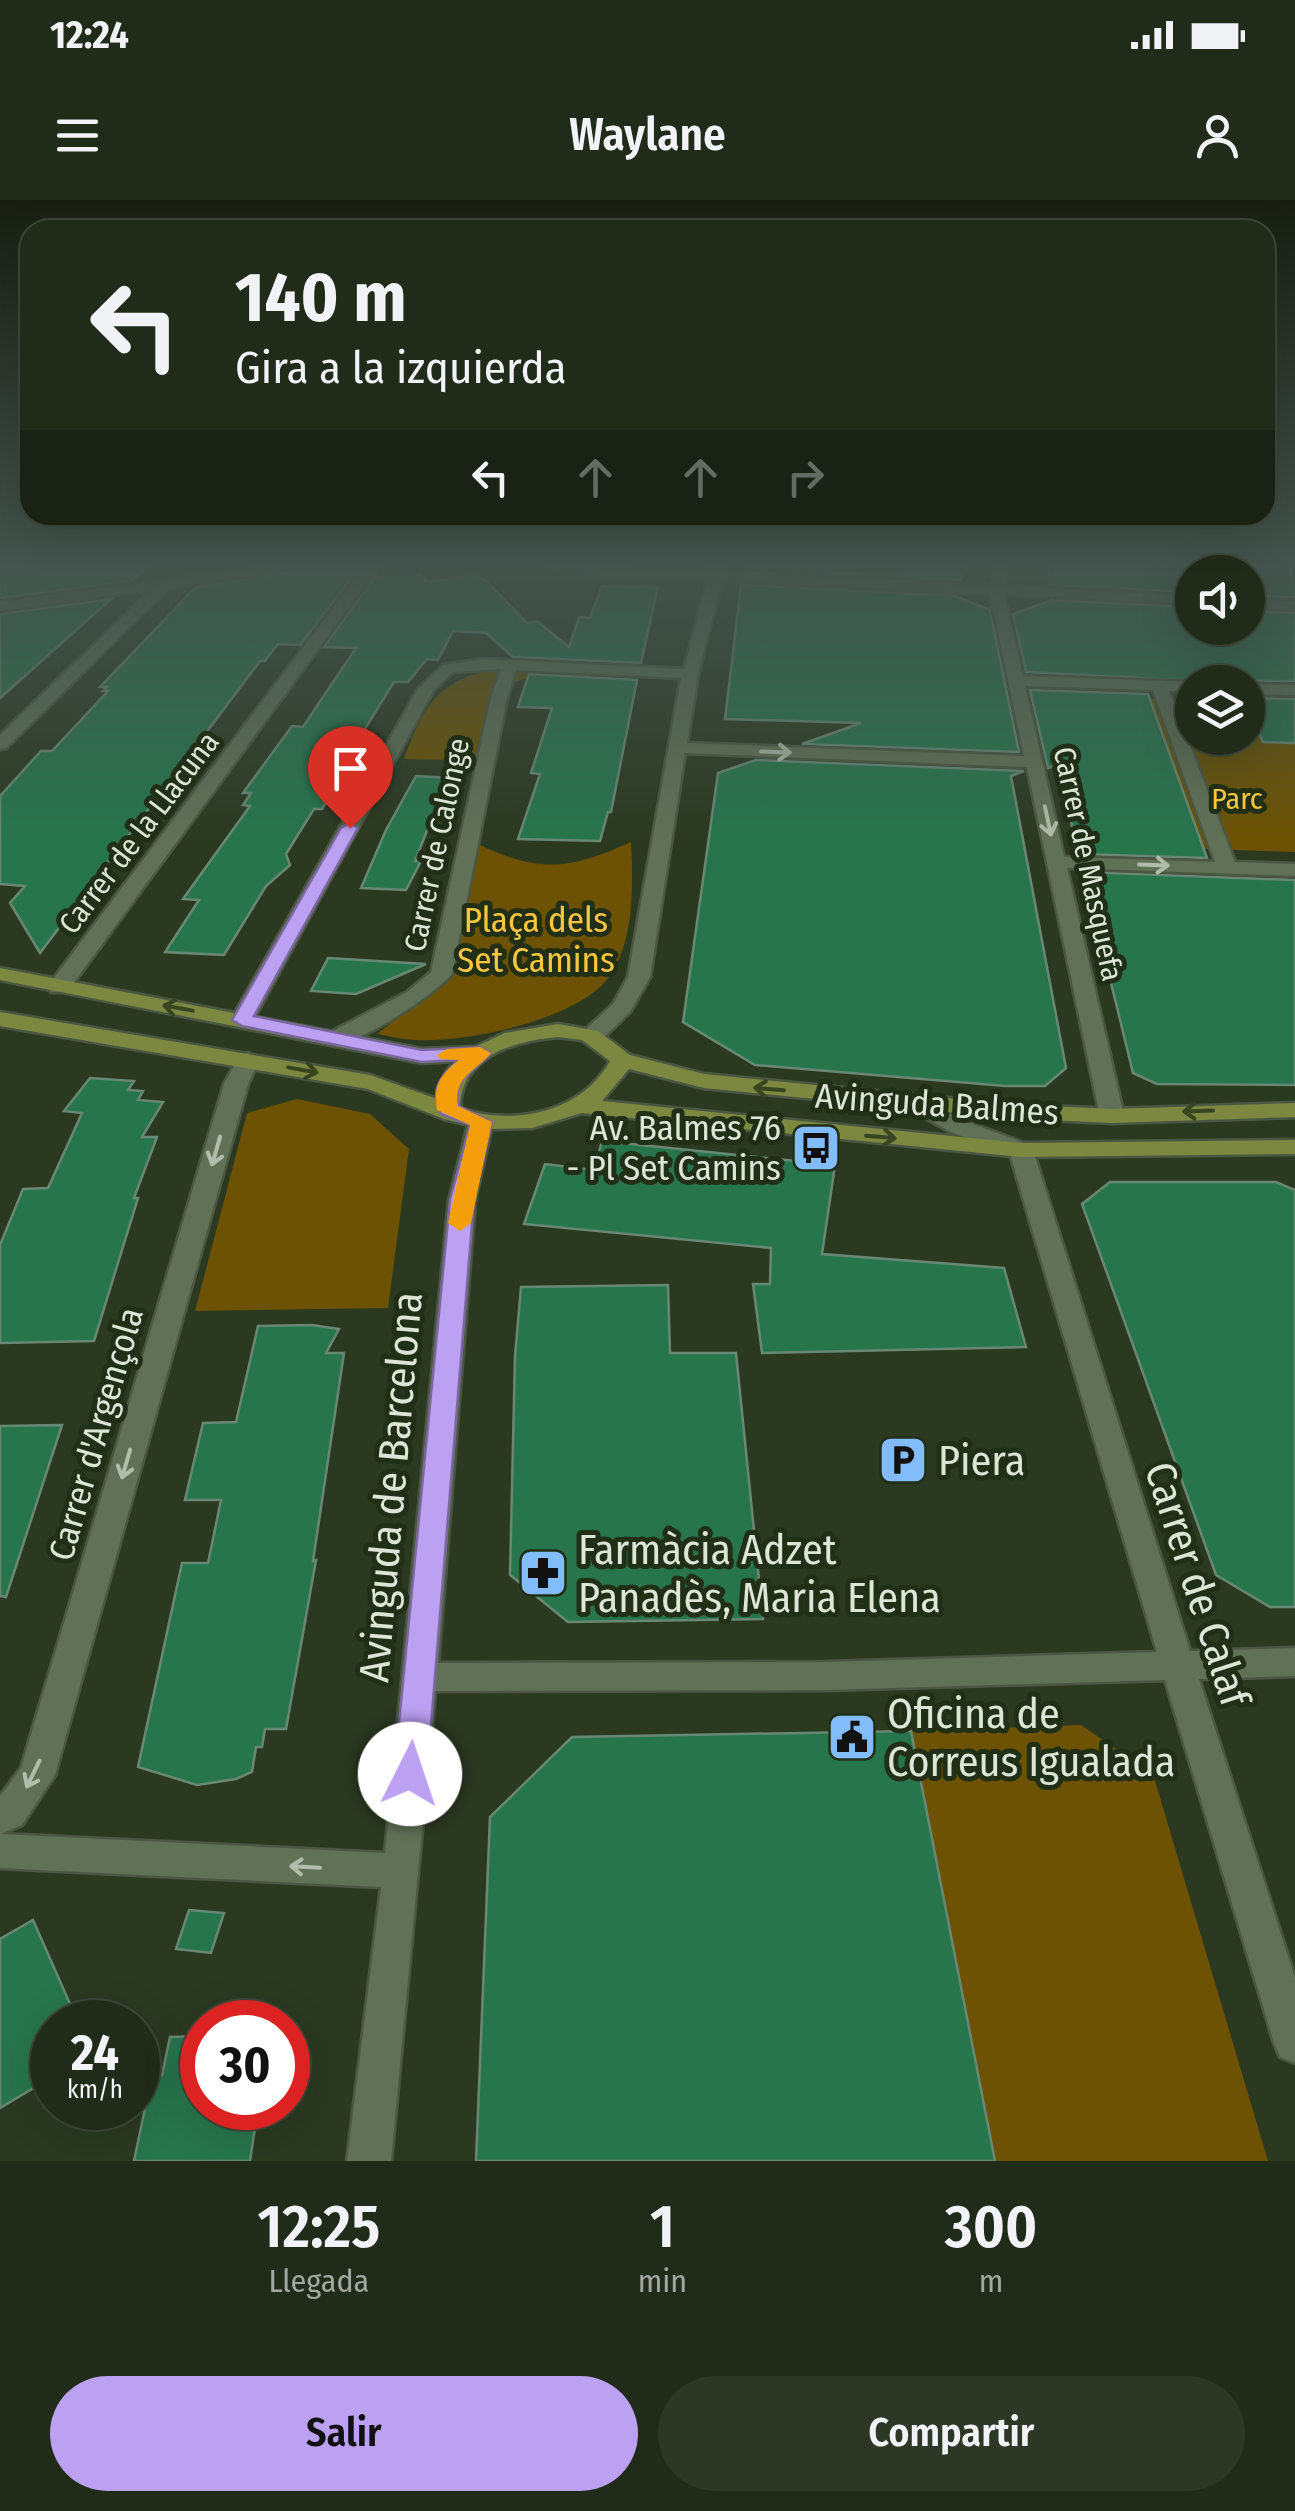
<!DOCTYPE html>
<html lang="es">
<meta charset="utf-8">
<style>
:root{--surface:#202b19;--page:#2d3726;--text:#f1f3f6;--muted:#a2a7a2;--line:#3d4738;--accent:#bca0f2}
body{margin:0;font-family:"Fira Sans Condensed",sans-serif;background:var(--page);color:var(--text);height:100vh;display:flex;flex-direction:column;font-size:38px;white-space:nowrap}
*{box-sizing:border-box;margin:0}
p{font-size:32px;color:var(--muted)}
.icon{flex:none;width:55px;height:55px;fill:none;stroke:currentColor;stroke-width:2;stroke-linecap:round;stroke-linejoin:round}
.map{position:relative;height:1961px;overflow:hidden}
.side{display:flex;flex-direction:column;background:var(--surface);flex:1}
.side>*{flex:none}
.banner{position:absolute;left:20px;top:20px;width:1255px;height:305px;border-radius:30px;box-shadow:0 10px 40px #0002,0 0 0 2px var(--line);background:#202b19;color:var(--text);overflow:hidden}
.fabs{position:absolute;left:1175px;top:355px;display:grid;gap:20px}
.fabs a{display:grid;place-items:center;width:90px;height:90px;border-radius:50%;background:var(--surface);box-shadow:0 10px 40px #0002,0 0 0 2px var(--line);font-size:50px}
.speed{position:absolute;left:30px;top:1800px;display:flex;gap:20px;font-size:50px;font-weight:700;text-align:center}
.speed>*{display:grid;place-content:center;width:130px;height:130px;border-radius:50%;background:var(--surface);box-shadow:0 10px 40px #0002,0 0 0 2px var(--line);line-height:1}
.speed small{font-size:25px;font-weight:400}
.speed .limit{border:15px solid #d22;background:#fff;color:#111}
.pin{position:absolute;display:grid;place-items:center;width:85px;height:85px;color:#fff;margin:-102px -42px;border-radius:50% 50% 50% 0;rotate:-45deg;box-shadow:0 0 10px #0007}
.pin .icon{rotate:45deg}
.me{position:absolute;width:110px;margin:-55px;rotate:4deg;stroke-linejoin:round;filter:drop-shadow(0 0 8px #0008)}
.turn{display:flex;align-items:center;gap:35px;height:210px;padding:0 50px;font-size:45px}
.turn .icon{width:130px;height:130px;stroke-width:2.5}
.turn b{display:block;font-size:70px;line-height:85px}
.lanes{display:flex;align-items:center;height:95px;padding:0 50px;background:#0003;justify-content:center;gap:50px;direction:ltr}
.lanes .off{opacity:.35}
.eta{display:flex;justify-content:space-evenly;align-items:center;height:170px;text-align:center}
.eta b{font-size:60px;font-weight:600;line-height:70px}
.action{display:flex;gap:20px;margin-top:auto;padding:20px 50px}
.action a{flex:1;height:115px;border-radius:60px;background:var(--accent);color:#111;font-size:40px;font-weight:600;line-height:115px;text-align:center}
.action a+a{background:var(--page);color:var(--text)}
.status{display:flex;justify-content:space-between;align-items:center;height:70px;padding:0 50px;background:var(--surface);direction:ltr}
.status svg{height:28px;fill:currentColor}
header{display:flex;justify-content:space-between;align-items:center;height:130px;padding:0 50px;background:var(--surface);font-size:45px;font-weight:600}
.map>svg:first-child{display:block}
</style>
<div class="status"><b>12:24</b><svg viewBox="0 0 49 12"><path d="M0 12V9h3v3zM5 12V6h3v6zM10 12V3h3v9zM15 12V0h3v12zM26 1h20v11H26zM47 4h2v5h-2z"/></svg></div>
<header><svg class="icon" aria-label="menu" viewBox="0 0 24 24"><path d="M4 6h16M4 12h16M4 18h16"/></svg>Waylane<svg class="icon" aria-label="person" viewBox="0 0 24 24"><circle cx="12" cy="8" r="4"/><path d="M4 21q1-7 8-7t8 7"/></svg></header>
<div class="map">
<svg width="1295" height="1961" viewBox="0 0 1295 1961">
<rect width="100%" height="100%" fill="#2b3921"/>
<g fill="#6c5202">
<path d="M493,470L542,473L509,484L494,561L404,559C423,509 436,480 493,470Z"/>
<path d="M1150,499L1192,500V538H1248V510L1263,542L1295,543V652L1204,649Z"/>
<path d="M631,642C633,683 635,741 609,777C578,820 466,843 415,840C403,840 389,836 377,834L449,777L459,749L466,697L480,645C542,674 570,669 631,642Z"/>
<path d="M297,899L370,914L409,949L388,1108L195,1111L247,913Z"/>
<path d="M1081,1525L1153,1574L1268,1961H995L911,1531Z"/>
</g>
<g fill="#27754d" stroke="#698874" stroke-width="2.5">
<path d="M0,367H147L131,381L0,398Z"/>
<path d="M303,367H360L300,445L278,444L265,461H260L40,753L10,703L25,686L0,684V596L41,551H52L108,491H103L107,487H100L196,387L300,371Z"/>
<path d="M743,367H965L961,380Z"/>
<path d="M1048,367H1290L1295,397L1248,396V372H1192V392L1050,385Z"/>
<path d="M377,374L380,378L420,374L427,382L472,376L484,379L527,423L537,421L569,447L579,417L590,418L602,386L658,387L641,463L513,457L486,433L453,431L438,460L427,459L408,482H394L340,569L346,570L322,609H314L286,654L290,665L266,686L224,755L165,752L199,700L183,699L250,606L243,605L251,593H243L292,526L303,527L356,448L324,447Z"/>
<path d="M741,385L955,396L990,410L1019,552L802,544L861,523L725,519Z"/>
<path d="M111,399L36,466L0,498V414Z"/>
<path d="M1052,400L1192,407V428H1248V411L1295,413V481H1196L1026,472L1013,414Z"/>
<path d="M529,474L637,480L611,612H608L600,641L518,639L540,574L531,573L552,508L518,507Z"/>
<path d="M1030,490L1148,494L1207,658L1079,654L1057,566L1048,568Z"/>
<path d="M1248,498L1295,499V543L1263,542L1248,510Z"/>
<path d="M756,560L1024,571L1011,576L1066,868L1045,886H1005L755,865L683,822L718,573Z"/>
<path d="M416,576L448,578L415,661H421L406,690L361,688L386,630Z"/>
<path d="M1084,672L1295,680V885L1157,884L1133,873Z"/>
<path d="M328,758L426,764L356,794L311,791Z"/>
<path d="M90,878L134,881L128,890L143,891L138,900L163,902L142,937H157L134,998H138L94,1141L0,1143V1045L23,989L48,988L82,913L64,911Z"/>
<path d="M602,941L835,965L822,1054L1004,1068L1026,1147L762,1153L753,1084H770L771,1048L524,1024L545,964L594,970Z"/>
<path d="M1110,982H1276L1295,990V1407H1270L1216,1375L1082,1004Z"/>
<path d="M668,1085L670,1153H736L763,1419L568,1422L510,1375L515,1156L521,1087Z"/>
<path d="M312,1125L339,1129L326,1153H344L313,1361L316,1360L286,1529H265L262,1547H256L252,1572L236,1579L197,1585L138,1567L182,1363H208L221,1300H185L203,1223L236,1222L258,1126Z"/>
<path d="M62,1225L6,1397L0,1396V1226Z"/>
<path d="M911,1531L995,1961H476L490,1617L572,1537Z"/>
<path d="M189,1710L224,1713L211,1753L176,1749Z"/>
<path d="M33,1720L78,1822H52V1877L0,1908V1739Z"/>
<path d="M202,1836V1908H258L250,1961H134L152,1875H162L170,1837Z"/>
</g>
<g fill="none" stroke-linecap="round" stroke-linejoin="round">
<g stroke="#4b5742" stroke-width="5">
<g id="street">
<path d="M264,367H299L169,388L6,548L0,549V535L151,390L0,410V402Z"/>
<path d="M364,367H378L67,792H51L48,787L51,782Z"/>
<path d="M548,367L710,371L711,367H725L724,372L990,385L996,367H1010L1004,386L1192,396V404L1004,394L1023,476L1193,482L1192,492L1169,491L1235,662L1295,664V676L1067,668L1124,916L1112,923L1100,916L1027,567L685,553L650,777L630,812L600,841H584L581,836L584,831L613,804L628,777L681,478L516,470L507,498L452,774C434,795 353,850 327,844L324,839L327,834L407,792L431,772L491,498L501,469L453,472L433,491L253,820L242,827L234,825L231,820L418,489L443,465L485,459L684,469L708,379L555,371ZM722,380L990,394L1024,556L687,543L698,474ZM1025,486L1153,490L1215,662L1064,657Z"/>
<path d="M1248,399L1295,401V409L1248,407Z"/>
<path d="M1248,484L1295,485V495L1248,494Z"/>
<path d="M248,853L259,860L248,884L55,1575L22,1625L1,1634L385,1653L449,1000L469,921L481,914L493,921L475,1000L438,1463L828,1462L1157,1452L1010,954L951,932L905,907L901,902L913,895L967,922L1030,945L1033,950L1190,1451L1295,1448V1476L1199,1479L1295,1778V1863L1280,1857L1274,1843L1165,1480L828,1490L435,1491L391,1961H347L381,1687L0,1668V1596L21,1568L224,884L240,855Z"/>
</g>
</g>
<g stroke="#4b5742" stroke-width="5">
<path id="secondary" d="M0,768L422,849L475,847L505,833L558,824L598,831L630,855L704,874L1008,904L1112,909L1295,903V917L1112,923L1008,918L704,888L629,869L602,901L1021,943L1295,940V954L1021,957L582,913L532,928L486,929L444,919L368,889L0,826V812L370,875L437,899L446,872L455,861L422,863L0,780ZM558,837L582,840L610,861C582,912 514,927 460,908C461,856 513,841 558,837Z"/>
</g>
<use href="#street" fill="#617157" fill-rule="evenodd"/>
<use href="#secondary" fill="#7c8840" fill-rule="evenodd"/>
</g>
<defs><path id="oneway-shaft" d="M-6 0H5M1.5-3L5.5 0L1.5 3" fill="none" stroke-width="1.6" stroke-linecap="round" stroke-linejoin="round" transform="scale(2.5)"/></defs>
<g stroke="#b1bcaa">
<use href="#oneway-shaft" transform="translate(776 552) rotate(2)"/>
<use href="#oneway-shaft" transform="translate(1048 621) rotate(78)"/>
<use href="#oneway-shaft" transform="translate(1154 665) rotate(2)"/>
<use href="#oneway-shaft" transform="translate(216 951) rotate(106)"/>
<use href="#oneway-shaft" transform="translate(126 1264) rotate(106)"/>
<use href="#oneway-shaft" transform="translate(33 1574) rotate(116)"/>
<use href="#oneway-shaft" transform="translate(305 1667) rotate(-177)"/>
</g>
<g stroke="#384521">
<use href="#oneway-shaft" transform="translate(178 808) rotate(-170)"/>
<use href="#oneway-shaft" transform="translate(303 870) rotate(10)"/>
<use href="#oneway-shaft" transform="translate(769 889) rotate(-175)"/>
<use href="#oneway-shaft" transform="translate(1198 911) rotate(178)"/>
<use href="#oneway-shaft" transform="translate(881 937) rotate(5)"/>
</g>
<linearGradient id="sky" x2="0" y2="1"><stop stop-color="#181f12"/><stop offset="0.57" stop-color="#44544e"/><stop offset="1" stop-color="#44544e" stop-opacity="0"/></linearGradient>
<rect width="1295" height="641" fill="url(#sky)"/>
<path fill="#bca0f2" stroke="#7a689d" stroke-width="2.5" d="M350,623L358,628L254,816L422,850L480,847L491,853C475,872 453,877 458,906L492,922L474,1000L427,1574L422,1585L410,1589L399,1585L394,1574L450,1000L470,925L441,914C429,890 440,876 459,860L422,862L242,826L232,820L341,628Z"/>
<path fill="#f59e0b" d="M480,847L491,853C475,872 453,877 458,906L492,922L471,1023L460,1031L448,1023L470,925L437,910C433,885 440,875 459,860L440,859L437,855L447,849Z"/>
<defs>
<g id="bus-square" transform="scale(2.5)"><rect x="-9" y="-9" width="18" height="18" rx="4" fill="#82bcfa" stroke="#212f17"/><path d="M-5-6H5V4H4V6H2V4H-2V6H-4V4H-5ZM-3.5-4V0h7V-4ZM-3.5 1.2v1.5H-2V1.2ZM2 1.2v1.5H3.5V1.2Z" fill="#111"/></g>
<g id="parking-square" transform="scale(2.5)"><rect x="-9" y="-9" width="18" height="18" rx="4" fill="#82bcfa" stroke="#212f17"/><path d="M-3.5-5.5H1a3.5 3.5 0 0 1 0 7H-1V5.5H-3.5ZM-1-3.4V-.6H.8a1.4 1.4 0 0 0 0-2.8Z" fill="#111"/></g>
<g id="pharmacy-square" transform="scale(2.5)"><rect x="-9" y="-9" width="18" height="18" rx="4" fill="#82bcfa" stroke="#212f17"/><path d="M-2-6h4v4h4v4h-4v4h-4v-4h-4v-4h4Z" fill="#111"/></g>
<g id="civic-square" transform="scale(2.5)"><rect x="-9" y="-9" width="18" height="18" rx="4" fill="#82bcfa" stroke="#212f17"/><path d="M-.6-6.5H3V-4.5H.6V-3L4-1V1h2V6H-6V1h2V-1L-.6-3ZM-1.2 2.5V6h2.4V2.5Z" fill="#111"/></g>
</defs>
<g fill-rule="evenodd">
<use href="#bus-square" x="816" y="948"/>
<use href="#parking-square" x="903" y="1260"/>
<use href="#pharmacy-square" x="543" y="1373"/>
<use href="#civic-square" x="852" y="1537"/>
</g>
<g text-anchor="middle" stroke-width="10" stroke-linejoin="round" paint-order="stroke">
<g font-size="30" fill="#f9c640" stroke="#212f17">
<text x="1237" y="609">Parc</text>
</g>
<g font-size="30" fill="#dce5d6" stroke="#212f17">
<text transform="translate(139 633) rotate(-53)" y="10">Carrer de la Llacuna</text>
<text transform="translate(437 645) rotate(-78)" y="10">Carrer de Calonge</text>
<text transform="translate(1088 664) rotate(78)" y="10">Carrer de Masquefa</text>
</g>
<g font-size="35" fill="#f9c640" stroke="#212f17">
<text x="536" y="732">Plaça dels<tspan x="536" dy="40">Set Camins</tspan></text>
</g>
<g font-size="35" fill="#dce5d6" stroke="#212f17">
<text transform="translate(937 904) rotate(4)" y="12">Avinguda Balmes</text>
<text transform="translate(96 1234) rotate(-74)" y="12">Carrer d'Argençola</text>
</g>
<g font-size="35" fill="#dce5d6" stroke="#212f17" text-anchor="end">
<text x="781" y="940">Av. Balmes 76<tspan x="781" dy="40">- Pl Set Camins</tspan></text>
</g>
<g font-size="42" fill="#dce5d6" stroke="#212f17" text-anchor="start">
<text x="938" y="1275">Piera</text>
<text x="578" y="1364">Farmàcia Adzet<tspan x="578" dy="48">Panadès, Maria Elena</tspan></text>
<text x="887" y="1528">Oficina de<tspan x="887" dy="48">Correus Igualada</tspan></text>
</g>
<g font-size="42" fill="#dce5d6" stroke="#212f17">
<text transform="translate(390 1287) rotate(-85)" y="15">Avinguda de Barcelona</text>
<text transform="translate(1198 1384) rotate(72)" y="15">Carrer de Calaf</text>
</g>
</g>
</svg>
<div class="fabs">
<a><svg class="icon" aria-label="sound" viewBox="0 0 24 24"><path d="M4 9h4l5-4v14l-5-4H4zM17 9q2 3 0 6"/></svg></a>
<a><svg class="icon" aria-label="layers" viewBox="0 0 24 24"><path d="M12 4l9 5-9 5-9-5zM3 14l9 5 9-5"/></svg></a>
</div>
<div class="speed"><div>24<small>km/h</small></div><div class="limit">30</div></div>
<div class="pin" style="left:350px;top:628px;background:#d93025"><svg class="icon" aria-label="arrive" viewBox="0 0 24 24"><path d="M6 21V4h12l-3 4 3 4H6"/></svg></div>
<svg class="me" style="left:410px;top:1574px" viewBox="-20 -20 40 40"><circle r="19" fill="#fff"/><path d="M0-13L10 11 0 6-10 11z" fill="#bca0f2"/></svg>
<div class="banner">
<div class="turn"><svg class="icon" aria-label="left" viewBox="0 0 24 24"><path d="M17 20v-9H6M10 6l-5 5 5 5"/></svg><div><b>140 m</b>Gira a la izquierda</div></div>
<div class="lanes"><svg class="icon" aria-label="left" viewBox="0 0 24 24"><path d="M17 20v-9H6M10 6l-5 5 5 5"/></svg><svg class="icon off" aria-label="ahead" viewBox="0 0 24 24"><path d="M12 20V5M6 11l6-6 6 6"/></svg><svg class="icon off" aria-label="ahead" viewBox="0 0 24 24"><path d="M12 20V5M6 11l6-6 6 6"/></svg><svg class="icon off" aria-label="right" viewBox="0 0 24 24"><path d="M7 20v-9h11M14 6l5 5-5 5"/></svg></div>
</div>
</div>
<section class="side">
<div class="eta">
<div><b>12:25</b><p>Llegada</p></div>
<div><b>1</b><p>min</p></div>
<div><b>300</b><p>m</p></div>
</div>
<div class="action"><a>Salir</a><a>Compartir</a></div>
</section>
